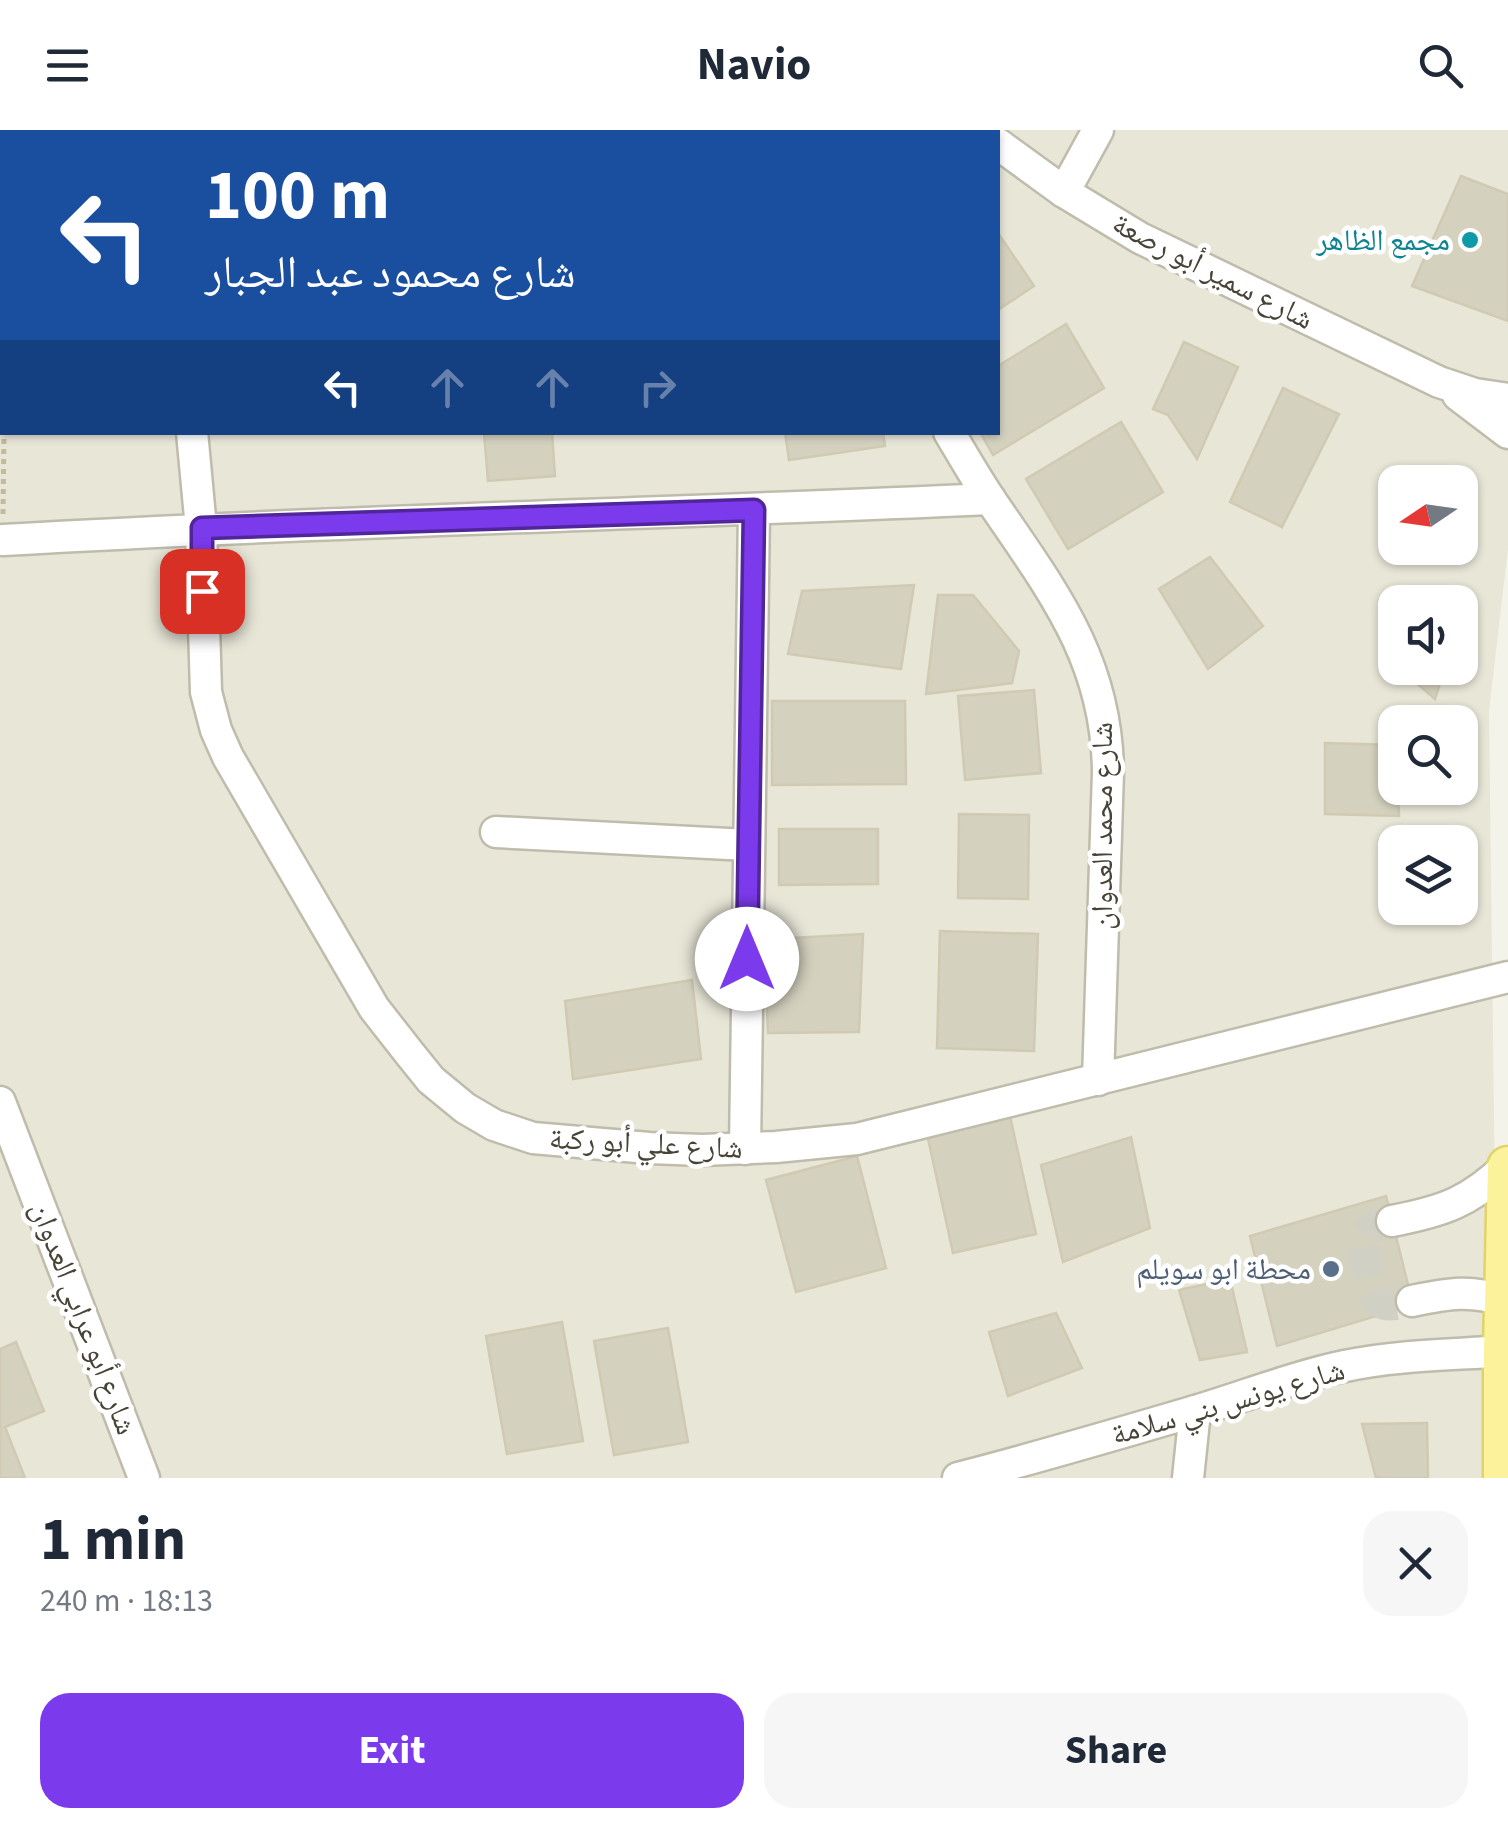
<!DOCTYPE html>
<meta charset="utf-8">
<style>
:root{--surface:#fff;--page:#f6f6f7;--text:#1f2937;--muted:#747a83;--accent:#7c3aed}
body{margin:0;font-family:"Source Sans 3","Noto Naskh Arabic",sans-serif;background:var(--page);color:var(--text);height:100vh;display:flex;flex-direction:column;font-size:38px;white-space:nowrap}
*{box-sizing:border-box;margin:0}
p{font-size:32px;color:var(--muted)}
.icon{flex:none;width:55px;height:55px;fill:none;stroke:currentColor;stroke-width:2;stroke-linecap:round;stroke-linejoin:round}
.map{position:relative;height:1348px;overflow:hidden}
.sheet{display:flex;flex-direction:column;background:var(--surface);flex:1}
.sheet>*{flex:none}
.hud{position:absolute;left:0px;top:0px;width:1000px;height:305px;box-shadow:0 2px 8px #0004;background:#1a4fa0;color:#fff;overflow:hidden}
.needle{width:65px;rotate:257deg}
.buttons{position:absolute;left:1378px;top:335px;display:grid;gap:20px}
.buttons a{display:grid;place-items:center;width:100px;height:100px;border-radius:20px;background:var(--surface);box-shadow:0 2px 8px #0004;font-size:50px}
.pin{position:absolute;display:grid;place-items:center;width:85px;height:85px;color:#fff;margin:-42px;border-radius:20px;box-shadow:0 5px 15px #0006}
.me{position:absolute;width:110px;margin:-55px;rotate:0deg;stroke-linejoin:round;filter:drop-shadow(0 0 8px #0008)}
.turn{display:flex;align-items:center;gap:35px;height:210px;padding:0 40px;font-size:45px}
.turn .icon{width:130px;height:130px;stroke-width:2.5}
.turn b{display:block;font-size:70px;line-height:85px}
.lanes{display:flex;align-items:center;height:95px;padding:0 40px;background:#0003;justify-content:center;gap:50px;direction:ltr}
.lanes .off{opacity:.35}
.round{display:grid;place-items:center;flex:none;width:105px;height:105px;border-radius:30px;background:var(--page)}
.overview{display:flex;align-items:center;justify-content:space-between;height:170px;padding:0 40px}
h1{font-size:60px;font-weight:700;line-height:75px}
.cta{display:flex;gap:20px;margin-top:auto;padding:20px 40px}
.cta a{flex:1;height:115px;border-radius:30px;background:var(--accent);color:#fff;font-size:40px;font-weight:700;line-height:115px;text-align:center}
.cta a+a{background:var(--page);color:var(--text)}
header{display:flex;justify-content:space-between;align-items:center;height:130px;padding:0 40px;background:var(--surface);font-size:45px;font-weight:700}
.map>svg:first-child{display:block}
</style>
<header><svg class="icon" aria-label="menu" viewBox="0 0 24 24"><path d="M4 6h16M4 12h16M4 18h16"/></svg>Navio<svg class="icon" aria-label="search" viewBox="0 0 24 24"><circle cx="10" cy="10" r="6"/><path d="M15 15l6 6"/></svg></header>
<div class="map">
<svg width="1508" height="1348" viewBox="0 0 1508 1348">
<rect width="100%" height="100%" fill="#f4f3e9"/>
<path fill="#e8e6d7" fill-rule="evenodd" d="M0,0H1508V419L1489,581L1498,1315L1494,1348H0ZM2,2H998V302H2ZM1395,352H1460V418H1395ZM1395,472H1460V538H1395ZM1395,592H1460V658H1395ZM1395,712H1460V778H1395Z"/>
<g fill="#d5d1bf" stroke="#d0cab2" stroke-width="2.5">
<path d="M755,0H828L826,2H759Z"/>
<path d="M1461,46L1508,64V191L1412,156Z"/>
<path d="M998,103L1034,156L998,180Z"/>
<path d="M1066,194L1104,258L993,325L980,302H998V236Z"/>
<path d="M1184,212L1238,237L1197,329L1168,285L1153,279Z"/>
<path d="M1283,258L1339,284L1282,397L1230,372Z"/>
<path d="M1121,292L1163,362L1068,419L1026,349Z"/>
<path d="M484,302H552L555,346L488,351Z"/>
<path d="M785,302H883L885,316L789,330Z"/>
<path d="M1210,427L1263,496L1208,539L1159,459Z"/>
<path d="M914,455L901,539L788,524L802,461Z"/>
<path d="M938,465H973L1019,521L1012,553L926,564Z"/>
<path d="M1399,538H1445L1435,569Z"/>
<path d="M1034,560L1041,643L965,650L958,566Z"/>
<path d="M772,571H905L906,654L772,655Z"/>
<path d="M1325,613L1395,615V658H1398L1399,686L1325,684Z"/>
<path d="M959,684L1029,685L1028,769L958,768Z"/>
<path d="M779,699H878V754L779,755Z"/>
<path d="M940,801L1038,804L1034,921L937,918Z"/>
<path d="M863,804L859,902L768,903L764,815L773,809Z"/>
<path d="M692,850L701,929L573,949L565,871Z"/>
<path d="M1010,986L1036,1104L953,1123L927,1004Z"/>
<path d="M1131,1007L1150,1098L1063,1132L1041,1035Z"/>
<path d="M857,1026L886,1138L796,1162L766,1050Z"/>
<path d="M1386,1066L1413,1175L1277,1216L1250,1106Z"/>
<path d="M1230,1149L1247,1222L1200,1230L1179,1160Z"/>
<path d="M1056,1183L1082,1238L1008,1266L989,1202Z"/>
<path d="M562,1192L583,1311L507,1324L486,1206Z"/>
<path d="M668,1198L688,1312L614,1325L594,1211Z"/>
<path d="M16,1212L44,1281L5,1297L25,1348H0V1219Z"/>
<path d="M1427,1293L1428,1348H1376L1362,1294Z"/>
</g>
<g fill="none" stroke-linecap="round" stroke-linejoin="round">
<path stroke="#d1d0c5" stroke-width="30" stroke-dasharray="30 15" stroke-linecap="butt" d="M1392,1091L1372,1096L1363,1110C1364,1123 1370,1166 1380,1173C1389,1179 1403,1173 1412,1171"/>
<g stroke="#bfbcac" stroke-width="35">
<g id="minor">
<path d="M637,0L644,2"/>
<path d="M473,2L490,0"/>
<path d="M998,14L1064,62L1140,108L1439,252L1475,264L1508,269"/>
<path d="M1064,62L1098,0"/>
<path d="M0,79L2,78"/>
<path d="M1458,265L1508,303"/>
<path d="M192,302L201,398L206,562L216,600L228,627L374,878L410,924L431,950L465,978L494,995L533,1008L649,1018L702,1020L776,1017L857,1009L1508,847"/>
<path d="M949,302C964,327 978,352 994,375C1054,463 1107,531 1108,642L1098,950"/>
<path d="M3,410C331,391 661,384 990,369"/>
<path d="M496,702L748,715"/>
<path d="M0,972L144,1348"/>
<path d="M745,1019L754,380"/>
<path d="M1392,1091C1444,1081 1470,1072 1508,1035"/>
<path d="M1412,1171C1447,1164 1470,1159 1504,1171"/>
<path d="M958,1348C1036,1328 1114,1305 1192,1282C1243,1267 1292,1247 1345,1236C1397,1225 1451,1225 1504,1221"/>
<path d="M1188,1348L1195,1281"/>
</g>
</g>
<g stroke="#e0d36b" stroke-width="45">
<path id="major" d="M1504,1348V1221L1508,1037"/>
</g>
<g stroke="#c0bb9d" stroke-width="5" stroke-dasharray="5 5" stroke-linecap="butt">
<path d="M0,268L2,279"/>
<path d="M3,384L4,302"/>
</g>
<use href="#minor" stroke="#fff" stroke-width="30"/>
<use href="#major" stroke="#fbf29b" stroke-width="40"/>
</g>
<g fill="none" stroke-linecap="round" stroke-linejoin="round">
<g stroke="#51269a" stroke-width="25">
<path id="route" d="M202,461V398L754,380L747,829"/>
</g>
<use href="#route" stroke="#7c3aed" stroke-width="18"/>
</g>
<circle fill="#0f9aa8" stroke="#fff" stroke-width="4" cx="1470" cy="110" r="10"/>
<circle fill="#5c6f8a" stroke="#fff" stroke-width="4" cx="1331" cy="1139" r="10"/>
<g text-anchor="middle" stroke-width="9" stroke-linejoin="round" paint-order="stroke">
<g font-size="30" fill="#0d838f" stroke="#fff" text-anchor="end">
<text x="1450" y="120">مجمع الظاهر</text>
</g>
<g font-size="30" fill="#474437" stroke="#fff">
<text transform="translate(1213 141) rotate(27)" y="10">شارع سمير أبو رصعة</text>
<text transform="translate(1102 696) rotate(-90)" y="10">شارع محمد العدوان</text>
<text transform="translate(646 1013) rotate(3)" y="10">شارع علي أبو ركبة</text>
<text transform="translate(84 1188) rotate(69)" y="10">شارع أبو عرابي العدوان</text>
<text transform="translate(1228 1272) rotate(-16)" y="10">شارع يونس بني سلامة</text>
</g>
<g font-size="30" fill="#4e5e75" stroke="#fff" text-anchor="end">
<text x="1311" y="1149">محطة ابو سويلم</text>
</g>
</g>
</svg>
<div class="buttons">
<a><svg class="needle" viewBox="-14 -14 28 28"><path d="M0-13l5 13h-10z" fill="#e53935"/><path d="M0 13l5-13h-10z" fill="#747a83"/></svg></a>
<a><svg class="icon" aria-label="sound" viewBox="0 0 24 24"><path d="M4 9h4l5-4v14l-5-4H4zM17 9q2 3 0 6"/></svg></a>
<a><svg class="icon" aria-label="search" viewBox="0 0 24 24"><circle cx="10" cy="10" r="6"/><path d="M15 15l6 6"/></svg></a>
<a><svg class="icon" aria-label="layers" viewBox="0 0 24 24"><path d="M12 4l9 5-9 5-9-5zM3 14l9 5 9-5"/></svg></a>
</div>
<div class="pin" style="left:202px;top:461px;background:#d93025"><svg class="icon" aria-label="arrive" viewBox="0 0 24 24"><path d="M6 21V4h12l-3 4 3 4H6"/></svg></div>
<svg class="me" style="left:747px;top:829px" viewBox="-20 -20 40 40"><circle r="19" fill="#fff"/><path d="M0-13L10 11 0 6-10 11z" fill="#7c3aed"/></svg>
<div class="hud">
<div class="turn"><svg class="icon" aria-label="left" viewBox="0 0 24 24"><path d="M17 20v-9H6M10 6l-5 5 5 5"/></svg><div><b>100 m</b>شارع محمود عبد الجبار</div></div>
<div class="lanes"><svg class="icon" aria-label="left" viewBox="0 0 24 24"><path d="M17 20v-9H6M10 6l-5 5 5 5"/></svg><svg class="icon off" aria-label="ahead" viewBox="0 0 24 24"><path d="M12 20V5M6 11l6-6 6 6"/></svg><svg class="icon off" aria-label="ahead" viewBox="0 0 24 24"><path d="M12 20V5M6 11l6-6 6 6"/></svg><svg class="icon off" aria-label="right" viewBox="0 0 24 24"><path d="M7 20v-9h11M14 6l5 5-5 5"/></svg></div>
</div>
</div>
<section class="sheet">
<div class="overview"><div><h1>1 min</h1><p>240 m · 18:13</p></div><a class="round"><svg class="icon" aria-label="close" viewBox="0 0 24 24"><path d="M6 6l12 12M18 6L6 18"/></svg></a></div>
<div class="cta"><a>Exit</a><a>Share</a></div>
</section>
